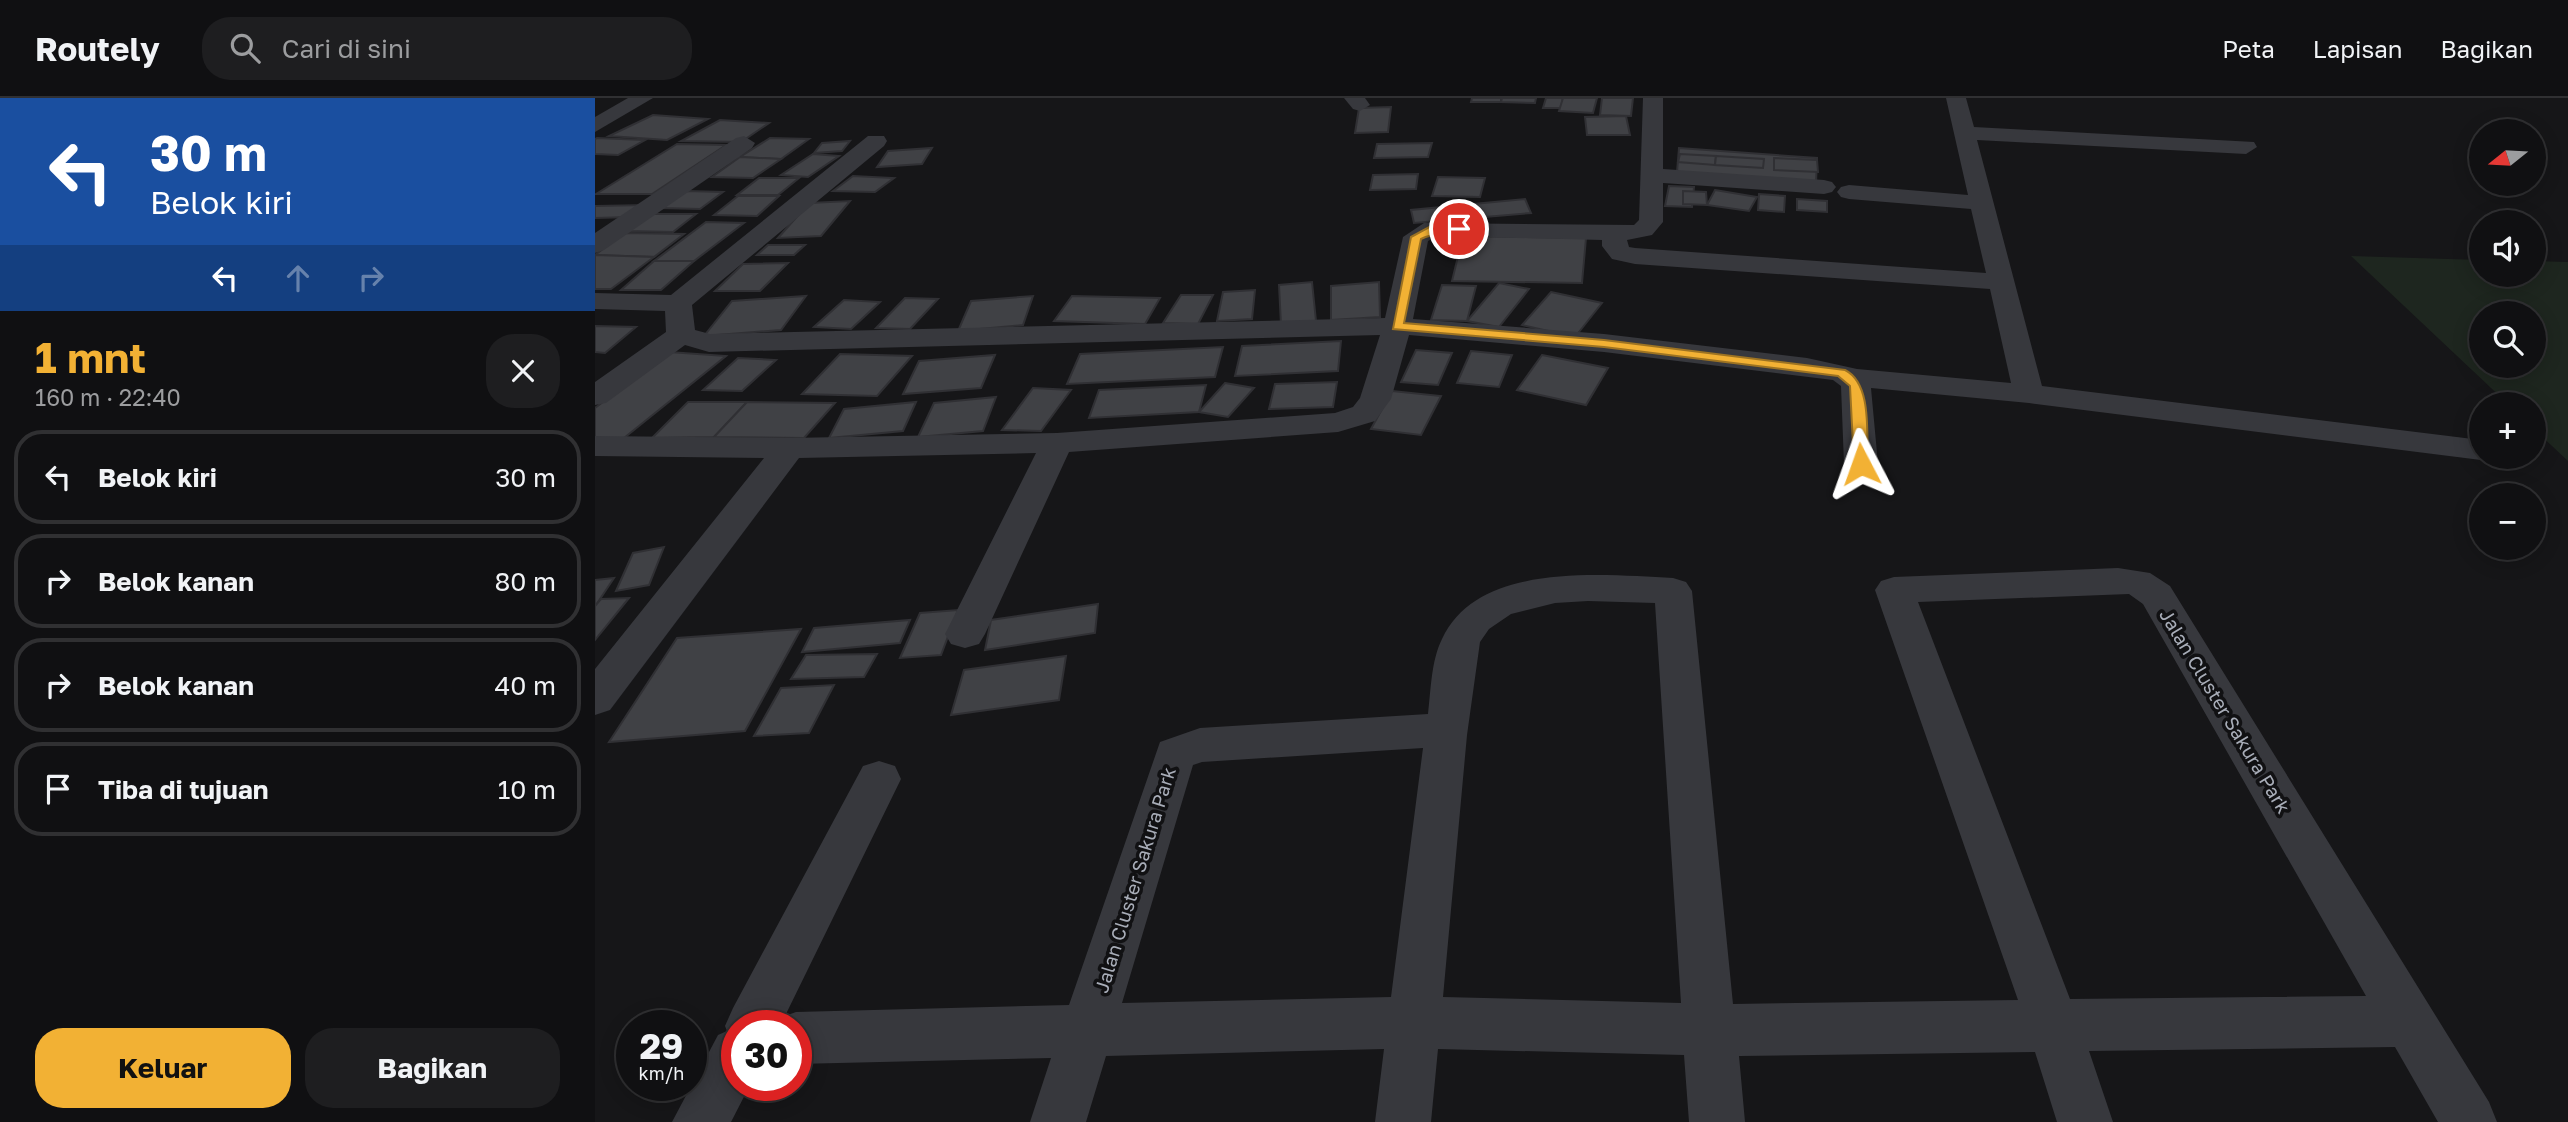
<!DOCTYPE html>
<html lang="id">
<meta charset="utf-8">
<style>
:root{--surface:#101012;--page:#1e1e20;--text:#f1f3f6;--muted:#9c9d9f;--line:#303032;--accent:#f2b134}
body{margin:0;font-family:"Golos Text",sans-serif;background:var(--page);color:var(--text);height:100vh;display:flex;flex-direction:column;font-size:26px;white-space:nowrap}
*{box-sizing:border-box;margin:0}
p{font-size:23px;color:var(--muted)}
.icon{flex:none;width:38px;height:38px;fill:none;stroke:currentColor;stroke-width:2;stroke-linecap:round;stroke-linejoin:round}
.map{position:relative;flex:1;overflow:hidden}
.sheet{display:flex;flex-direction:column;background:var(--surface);width:595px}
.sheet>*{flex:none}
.banner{background:#1a4fa0;color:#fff;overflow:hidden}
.needle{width:46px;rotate:252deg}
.fabs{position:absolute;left:1874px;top:21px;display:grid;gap:14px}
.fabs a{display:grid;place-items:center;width:77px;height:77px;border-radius:50%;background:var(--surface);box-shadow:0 4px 18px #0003,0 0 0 2px var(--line);font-size:35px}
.speed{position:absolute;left:21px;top:912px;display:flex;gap:14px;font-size:35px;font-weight:700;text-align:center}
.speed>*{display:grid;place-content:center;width:91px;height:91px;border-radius:50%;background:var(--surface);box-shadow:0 4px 18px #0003,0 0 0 2px var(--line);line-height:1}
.speed small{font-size:18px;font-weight:400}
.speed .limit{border:10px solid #d22;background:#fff;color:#111}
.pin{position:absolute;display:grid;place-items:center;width:60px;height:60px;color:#fff;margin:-30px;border:4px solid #fff;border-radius:50%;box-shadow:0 2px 7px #0007}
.me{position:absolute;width:77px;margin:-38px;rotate:356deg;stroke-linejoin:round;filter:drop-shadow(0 0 5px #0008)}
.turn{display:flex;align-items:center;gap:24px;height:147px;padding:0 35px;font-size:32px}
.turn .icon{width:91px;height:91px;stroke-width:2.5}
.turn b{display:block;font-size:49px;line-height:60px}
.lanes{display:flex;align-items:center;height:66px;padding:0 35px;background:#0003;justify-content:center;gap:35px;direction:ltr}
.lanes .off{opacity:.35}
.round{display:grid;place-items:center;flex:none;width:74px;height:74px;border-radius:28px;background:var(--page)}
.head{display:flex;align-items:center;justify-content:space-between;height:119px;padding:0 35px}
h1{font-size:42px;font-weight:700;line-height:52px;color:var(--accent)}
.button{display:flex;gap:14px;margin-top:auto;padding:14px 35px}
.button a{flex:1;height:80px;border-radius:28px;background:var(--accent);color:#111;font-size:28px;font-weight:700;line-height:80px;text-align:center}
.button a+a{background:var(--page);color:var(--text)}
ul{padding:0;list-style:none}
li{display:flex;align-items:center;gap:21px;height:94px;margin:0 14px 10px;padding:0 21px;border:4px solid var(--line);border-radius:28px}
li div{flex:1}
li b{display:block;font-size:26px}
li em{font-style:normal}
header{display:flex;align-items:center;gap:42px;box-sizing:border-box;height:98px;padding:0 35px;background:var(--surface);border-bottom:2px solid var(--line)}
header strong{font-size:33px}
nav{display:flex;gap:38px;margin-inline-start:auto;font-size:24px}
.search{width:490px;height:63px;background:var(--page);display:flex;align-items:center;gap:18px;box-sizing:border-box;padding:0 24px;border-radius:28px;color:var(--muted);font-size:26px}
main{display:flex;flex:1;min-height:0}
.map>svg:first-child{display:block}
</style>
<header>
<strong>Routely</strong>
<div class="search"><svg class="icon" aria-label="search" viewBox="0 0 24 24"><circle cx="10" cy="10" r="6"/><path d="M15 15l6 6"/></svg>Cari di sini</div>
<nav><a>Peta</a><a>Lapisan</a><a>Bagikan</a></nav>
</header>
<main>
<section class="sheet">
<div class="banner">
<div class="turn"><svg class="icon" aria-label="left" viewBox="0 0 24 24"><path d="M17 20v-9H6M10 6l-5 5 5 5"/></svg><div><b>30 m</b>Belok kiri</div></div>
<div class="lanes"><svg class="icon" aria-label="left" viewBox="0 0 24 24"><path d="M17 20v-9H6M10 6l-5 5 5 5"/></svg><svg class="icon off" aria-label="ahead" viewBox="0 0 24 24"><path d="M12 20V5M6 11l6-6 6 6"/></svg><svg class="icon off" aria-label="right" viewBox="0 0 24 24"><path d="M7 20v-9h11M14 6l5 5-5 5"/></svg></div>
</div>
<div class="head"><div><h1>1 mnt</h1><p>160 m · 22:40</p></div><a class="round"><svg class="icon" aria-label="close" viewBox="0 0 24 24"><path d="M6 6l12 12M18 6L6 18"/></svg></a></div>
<ul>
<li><svg class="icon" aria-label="left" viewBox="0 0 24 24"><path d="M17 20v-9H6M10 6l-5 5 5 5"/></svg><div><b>Belok kiri</b></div><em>30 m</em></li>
<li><svg class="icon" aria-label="right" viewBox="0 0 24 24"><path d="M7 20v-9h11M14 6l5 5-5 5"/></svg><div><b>Belok kanan</b></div><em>80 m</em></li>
<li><svg class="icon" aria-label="right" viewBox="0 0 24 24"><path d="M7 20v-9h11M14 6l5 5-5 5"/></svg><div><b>Belok kanan</b></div><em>40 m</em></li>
<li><svg class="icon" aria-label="arrive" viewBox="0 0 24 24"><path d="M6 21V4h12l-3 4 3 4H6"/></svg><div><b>Tiba di tujuan</b></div><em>10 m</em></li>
</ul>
<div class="button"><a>Keluar</a><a>Bagikan</a></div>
</section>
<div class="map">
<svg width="1973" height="1024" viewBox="0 0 1973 1024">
<rect width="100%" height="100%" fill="#161618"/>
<path fill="#1e261f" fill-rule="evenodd" d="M1756,158L1886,162V177H1939V163L1973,164V363L1939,331V306H1913ZM1886,215H1939V268H1886Z"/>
<g fill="#404145" stroke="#303034" stroke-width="2">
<path d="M877,0H906V4H876Z"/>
<path d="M907,0H941L940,5L906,4Z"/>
<path d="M951,0H968L966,10H948Z"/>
<path d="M968,0H1002L998,15L964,13Z"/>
<path d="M1007,0H1038L1036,18L1005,17Z"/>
<path d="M796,9L793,34L760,35L764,10Z"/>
<path d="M58,17L113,21L72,42L14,38Z"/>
<path d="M1031,18L1035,37H992L990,19Z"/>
<path d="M125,22L174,25L146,44L86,43Z"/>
<path d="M175,40L214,41L186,61L145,59Z"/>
<path d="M0,41L2,40L50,42L23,57L0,56Z"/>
<path d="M255,43L247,53L219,55L227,45Z"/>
<path d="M837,45L833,59L779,60L782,46Z"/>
<path d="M82,46L131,47L57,96H1Z"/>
<path d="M337,50L327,66L282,69L293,53Z"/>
<path d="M1084,50L1222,60L1221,86L1082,74Z"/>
<path d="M218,56L244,58L213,79L186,77Z"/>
<path d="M1085,56L1121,58L1120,67L1083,64Z"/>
<path d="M1121,58L1169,61L1168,70L1120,67Z"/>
<path d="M145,59L186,61L158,80L117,79Z"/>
<path d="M1179,60L1222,62L1223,74L1179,72Z"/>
<path d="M823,76L821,91L775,92L778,77Z"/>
<path d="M258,78L299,80L280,94L238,93Z"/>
<path d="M843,79L890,80L885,99L837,98Z"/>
<path d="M164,80H204L183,97H142Z"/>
<path d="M1074,88L1099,89L1097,109L1070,108Z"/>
<path d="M1120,92L1162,99L1154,113L1112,107Z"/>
<path d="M91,93L128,94L105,111L67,110Z"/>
<path d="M1088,93L1111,94L1112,107L1088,106Z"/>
<path d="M1164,96L1190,98L1189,114L1163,112Z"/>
<path d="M143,98H184L162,118L119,117Z"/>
<path d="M930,101L936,115L819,125L816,112Z"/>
<path d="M1202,101L1232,103V114L1202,112Z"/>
<path d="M255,103L226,138L183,140L214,105Z"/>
<path d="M51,107L36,119L0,120V108Z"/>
<path d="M54,116H101L78,134L30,133Z"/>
<path d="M111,124L149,125L99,163H59Z"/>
<path d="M29,135L89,136L59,159L0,157Z"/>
<path d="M868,138L991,140L987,185L857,183Z"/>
<path d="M173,147H210L199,157H162Z"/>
<path d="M0,157L59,159L16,191H0Z"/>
<path d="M59,163H99L66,192H26Z"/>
<path d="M193,165L165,193H120L148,166Z"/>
<path d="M717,184L721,223L686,227L684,187Z"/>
<path d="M784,184L785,219L736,222V188Z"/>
<path d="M904,185L934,191L904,229L872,223Z"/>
<path d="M847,187L881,188L872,223L836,222Z"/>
<path d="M660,192L657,221L622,223L628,194Z"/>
<path d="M956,194L1007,205L980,239L927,227Z"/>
<path d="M586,197H618L603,226L568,225Z"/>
<path d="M211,198L186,232L109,238L137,203Z"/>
<path d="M438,198L428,227L363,233L376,203Z"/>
<path d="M477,198L565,200L550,226L459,223Z"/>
<path d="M310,200L343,201L315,231L281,230Z"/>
<path d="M249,202L285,204L256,231L219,229Z"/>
<path d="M0,228L41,229L10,255L0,254Z"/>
<path d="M746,243L743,273L640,278L647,248Z"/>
<path d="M628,249L620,279L472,286L485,256Z"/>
<path d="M821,252L857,255L843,287L806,284Z"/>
<path d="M876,253L917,257L904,289L862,285Z"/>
<path d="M74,254L131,258L24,344L0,342V310Z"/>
<path d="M245,256L317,258L282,298L207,296Z"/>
<path d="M400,257L386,290L308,296L324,263Z"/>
<path d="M947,257L1013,270L991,307L922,292Z"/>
<path d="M143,260L181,262L147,293L108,292Z"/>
<path d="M742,284L738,309L674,311L680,286Z"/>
<path d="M630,285L659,290L633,319L604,314Z"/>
<path d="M611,287L604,314L494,320L504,292Z"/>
<path d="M438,290L476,292L446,333L407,332Z"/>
<path d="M797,293L846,298L826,337L776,331Z"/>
<path d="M401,299L388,333L323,339L339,305Z"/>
<path d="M93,304H152L119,339L57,340Z"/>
<path d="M152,304L240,305L209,340L119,339Z"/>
<path d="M321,304L308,333L234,340L249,311Z"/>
<path d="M69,449L54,487L21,493L38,455Z"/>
<path d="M19,480L1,507H0V482Z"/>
<path d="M34,500L0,542V508L6,501Z"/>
<path d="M503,506L500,535L390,552L396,522Z"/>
<path d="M363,512L346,557L305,560L325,515Z"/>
<path d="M315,522L305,545L207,554L219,530Z"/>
<path d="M206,531L150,633L14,644L82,540Z"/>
<path d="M282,556L269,579L196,581L211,557Z"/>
<path d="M471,558L464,602L356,617L369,572Z"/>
<path d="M239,587L214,635L159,638L186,590Z"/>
</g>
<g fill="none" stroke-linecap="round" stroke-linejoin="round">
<g fill="#37383d" fill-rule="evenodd">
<path d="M33,0H58L0,34V19Z"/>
<path d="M749,0H770L775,7L765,13L758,11Z"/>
<path d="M1048,0H1068V71L1229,82L1237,84L1241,89L1237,94L1229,96L1068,85V124L1057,137L1032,142L1034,149L1040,150L1391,175L1376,111L1254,101L1246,99L1242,94L1246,89L1254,87L1373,97L1351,0H1371L1379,29L1659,44L1662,49L1651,56L1382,42L1447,288L1886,342V359H1898L1886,362L1434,305L1276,290L1283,366L1278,373L1266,376L1254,373L1249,366L1246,288L1238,282L1009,254L814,237L796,301L780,323L743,334L474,354L390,536L384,546L370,550L356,546L350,536L441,355L204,360L15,612L0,617V571L169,360L0,358V338L194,340L462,335L740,315L758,309L765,300L785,237L114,254L90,247L11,305L0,307V284L71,234L70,213L0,211V195L76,197L273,38H289L292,43L289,48L97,207L100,232L115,236L790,220L808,139L829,125L1039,127L1044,122ZM843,138L1007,142V148L1017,161L1040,166L1395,191L1416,285L1262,271L1212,260L1009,236L818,221L833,143Z"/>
<path d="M149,38L160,45L157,50L9,152L0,155V135L141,40Z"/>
<path d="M1523,470L1555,475L1575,488L1894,1004L1902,1024H1843L1800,949L1494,953L1518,1024H1462L1440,954L1144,958L1150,1024H1094L1089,957L843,951L836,1024H780L789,951L511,958L491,1024H435L456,960L201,966V928H142V987H155L136,1024H77L123,937L132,933L130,928L138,910L268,668L284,663L300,668L306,681L190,918L201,914L474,907L565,644L605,630L833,616C836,592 836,563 847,541C883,463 1007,477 1078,480L1091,484L1097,493L1138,906L1423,902L1280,492L1286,483L1299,479ZM1534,496L1548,506L1771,898L1475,901L1323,504ZM993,503L1060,505L1086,905L848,899L872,637L885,544L894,531L916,516L960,505ZM828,650L796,899L527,905L598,667L607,664Z"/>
</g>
</g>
<path fill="#f2b134" stroke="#9d7322" stroke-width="2" d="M838,127L864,128L869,131C858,138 842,133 826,141L809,225L1009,242L1250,272C1278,286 1271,338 1273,366L1266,370L1259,366L1255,288L1243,278L1009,249L798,231L816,139Z"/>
<g text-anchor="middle" stroke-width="7" stroke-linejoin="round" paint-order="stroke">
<g font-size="19" fill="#a8adb8" stroke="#111113">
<text transform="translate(1630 613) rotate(59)" y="7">Jalan Cluster Sakura Park</text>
<text transform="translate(540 782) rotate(-73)" y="7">Jalan Cluster Sakura Park</text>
</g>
</g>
</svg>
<div class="fabs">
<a><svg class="needle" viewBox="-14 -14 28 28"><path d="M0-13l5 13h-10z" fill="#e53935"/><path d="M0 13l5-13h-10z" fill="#9c9d9f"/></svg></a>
<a><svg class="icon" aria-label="sound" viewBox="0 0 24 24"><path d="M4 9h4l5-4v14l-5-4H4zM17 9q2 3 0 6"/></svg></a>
<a><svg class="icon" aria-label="search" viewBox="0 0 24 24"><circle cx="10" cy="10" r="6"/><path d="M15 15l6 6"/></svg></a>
<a>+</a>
<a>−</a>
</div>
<div class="speed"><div>29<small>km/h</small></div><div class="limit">30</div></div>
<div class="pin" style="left:864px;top:131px;background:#d93025"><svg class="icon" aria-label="arrive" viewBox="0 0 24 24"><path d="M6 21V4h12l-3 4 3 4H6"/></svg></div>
<svg class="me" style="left:1266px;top:366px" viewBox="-20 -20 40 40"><path d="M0-17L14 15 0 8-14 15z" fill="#f2b134" stroke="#fff" stroke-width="4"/></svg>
</div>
</main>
